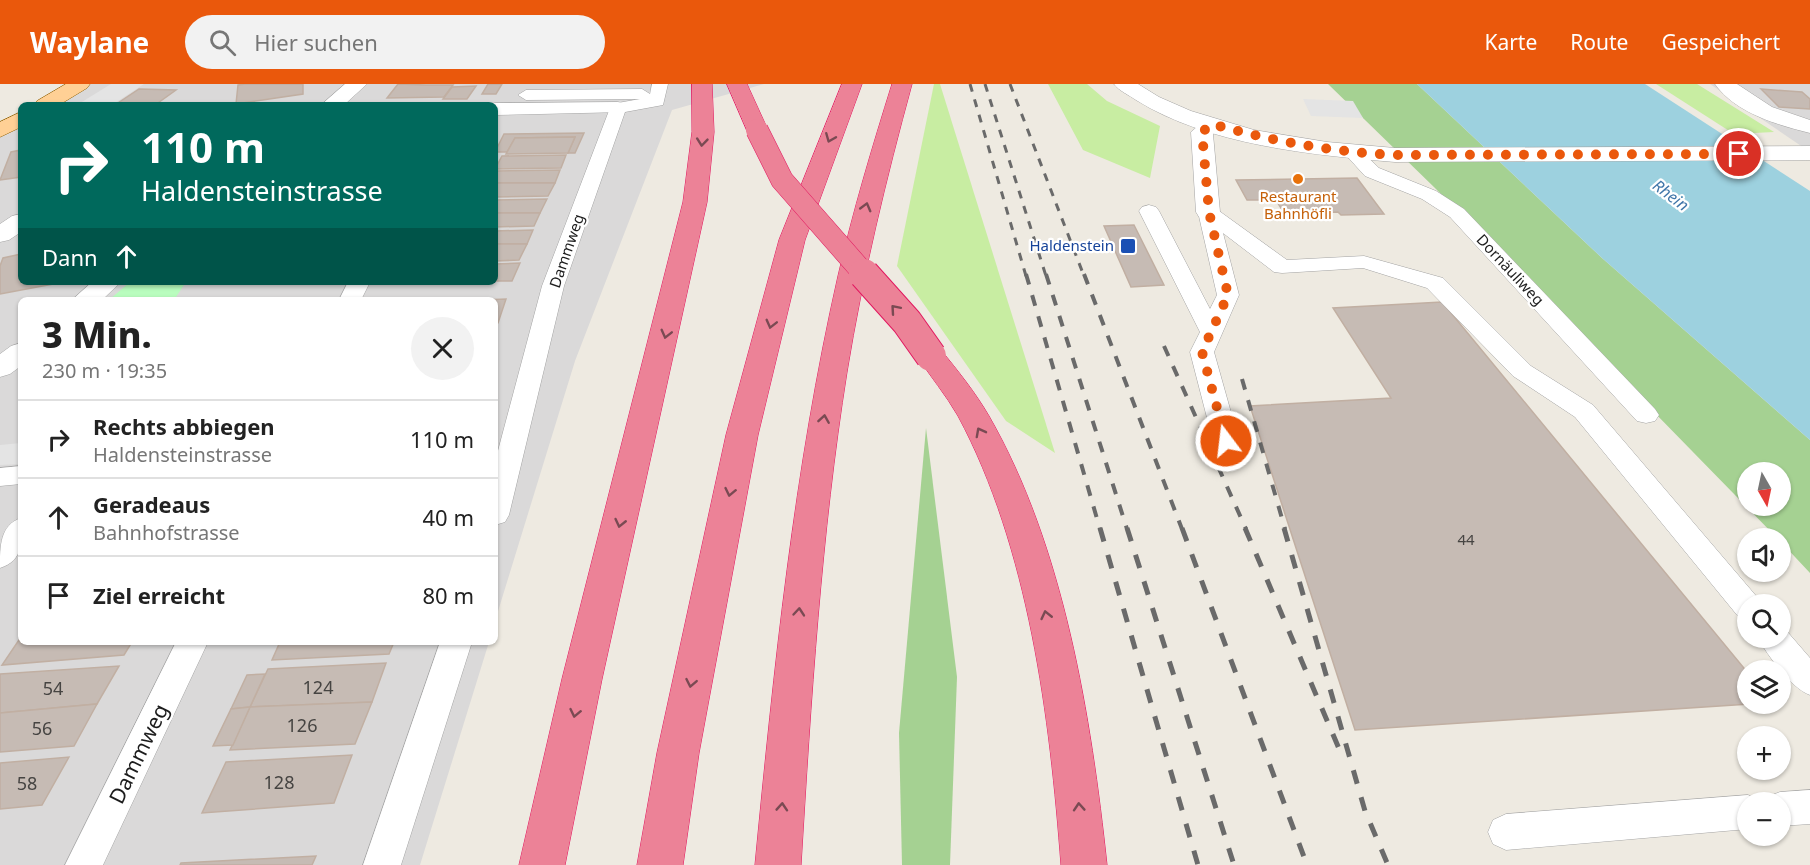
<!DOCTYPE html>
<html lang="de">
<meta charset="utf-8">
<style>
:root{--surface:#fff;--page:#f2f2f2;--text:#222;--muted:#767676;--line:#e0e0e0;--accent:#ea580c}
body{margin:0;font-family:"Noto Sans",sans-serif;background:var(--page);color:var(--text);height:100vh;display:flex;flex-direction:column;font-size:22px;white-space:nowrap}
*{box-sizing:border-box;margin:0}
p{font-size:20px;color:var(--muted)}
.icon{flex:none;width:33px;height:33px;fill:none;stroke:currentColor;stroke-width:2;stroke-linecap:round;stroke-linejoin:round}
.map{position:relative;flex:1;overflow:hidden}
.details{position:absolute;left:18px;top:213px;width:480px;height:348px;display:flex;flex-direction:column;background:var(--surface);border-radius:9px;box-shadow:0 2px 4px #0004}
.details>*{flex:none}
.guide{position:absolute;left:18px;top:18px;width:480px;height:183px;border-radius:9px;box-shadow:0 2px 4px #0004;background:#00695c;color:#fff;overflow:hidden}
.needle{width:39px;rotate:171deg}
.fabs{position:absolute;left:1737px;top:378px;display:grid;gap:12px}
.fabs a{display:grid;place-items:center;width:54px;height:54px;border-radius:50%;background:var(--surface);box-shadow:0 2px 4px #0004;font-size:30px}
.pin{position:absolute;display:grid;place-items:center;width:51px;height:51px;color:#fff;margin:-26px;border:3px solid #fff;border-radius:50%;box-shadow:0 2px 6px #0007}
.me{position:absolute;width:66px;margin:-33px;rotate:345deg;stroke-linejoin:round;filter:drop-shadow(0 0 4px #0008)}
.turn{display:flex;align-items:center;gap:21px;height:126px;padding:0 24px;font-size:27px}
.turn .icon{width:78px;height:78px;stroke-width:2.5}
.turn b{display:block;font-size:42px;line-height:51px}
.then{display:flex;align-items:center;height:57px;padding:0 24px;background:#0003;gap:12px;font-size:22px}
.round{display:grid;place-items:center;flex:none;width:63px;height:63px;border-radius:32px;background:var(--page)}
.head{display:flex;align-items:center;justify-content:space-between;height:102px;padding:0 24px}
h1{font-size:36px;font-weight:800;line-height:45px}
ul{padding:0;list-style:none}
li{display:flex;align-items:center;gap:18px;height:78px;padding:0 24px;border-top:2px solid var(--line)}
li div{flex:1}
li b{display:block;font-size:22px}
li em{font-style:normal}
header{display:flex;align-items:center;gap:36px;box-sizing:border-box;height:84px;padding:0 30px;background:var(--accent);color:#fff}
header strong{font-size:28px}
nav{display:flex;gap:33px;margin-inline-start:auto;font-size:21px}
.search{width:420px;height:54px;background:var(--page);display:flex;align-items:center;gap:15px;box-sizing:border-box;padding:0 21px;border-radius:33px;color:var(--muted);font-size:22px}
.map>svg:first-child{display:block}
</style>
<header>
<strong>Waylane</strong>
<div class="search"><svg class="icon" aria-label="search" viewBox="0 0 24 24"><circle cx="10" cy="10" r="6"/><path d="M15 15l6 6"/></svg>Hier suchen</div>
<nav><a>Karte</a><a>Route</a><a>Gespeichert</a></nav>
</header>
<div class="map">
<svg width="1810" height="781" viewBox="0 0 1810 781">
<rect width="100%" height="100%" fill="#eeeae1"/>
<g fill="#dad9d9">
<path d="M80,0H764L672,26L575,277L495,537V216H21V558H489L420,781H0V47L21,35V198H495V21H44Z"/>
<path d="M1710,0H1810V68Z"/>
</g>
<g fill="#c8eda2">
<path d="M934,0H940L1055,369L1006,337L897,182Z"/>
<path d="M1048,0H1087L1107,17L1160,42L1150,94L1083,66Z"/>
<path d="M1656,0H1697L1774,48L1734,50Z"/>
</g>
<g fill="#a5d192" fill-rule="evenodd">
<path d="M1328,0H1417L1602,174L1810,356V489L1781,458L1780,454H1777L1436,105ZM1748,388H1780V422H1748Z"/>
<path d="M926,344L957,593L950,781H902L899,649Z"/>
</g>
<path fill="#b9fdbe" d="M130,198H186L174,216H109Z"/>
<g fill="#e4e4e4">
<path d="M111,0H144L112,21H77Z"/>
<path d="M1303,15L1353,17L1363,34L1311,32Z"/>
<path d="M21,359V380L0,381V361Z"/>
</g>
<path fill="#9dd1df" d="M1417,0H1645L1810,107V356L1602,174Z"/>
<g fill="#c6bbb4" stroke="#c1afa2" stroke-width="1.5">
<path d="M245,0H303V10L236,20L238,1Z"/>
<path d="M398,0L426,1H453L444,13L387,14Z"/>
<path d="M488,0H502L496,10H482Z"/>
<path d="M476,2L467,15H443L452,3Z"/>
<path d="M139,5L176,6L155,21H115Z"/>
<path d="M1761,5L1802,8L1810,15V25L1779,23Z"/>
<path d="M584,49L575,69H568L575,53L515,54L507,68H495L504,50Z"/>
<path d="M575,53L568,69L506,70L515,54Z"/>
<path d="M21,66V93L0,96L11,68Z"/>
<path d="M566,71L561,84L495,85L502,72Z"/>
<path d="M560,86L555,99H495V87Z"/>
<path d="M1357,94L1384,130L1341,131L1338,128L1284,129L1276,116H1247L1236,96Z"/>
<path d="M495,99H555L548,112L495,113Z"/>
<path d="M547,115L540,129H495V116Z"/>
<path d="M495,129H540L534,142L495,143Z"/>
<path d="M1134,141L1164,201L1131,203L1104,142Z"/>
<path d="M533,146L527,160H495V147Z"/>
<path d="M495,160H527L519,176L495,177Z"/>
<path d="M21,170V198H64L0,210V182L3,174Z"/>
<path d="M520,179L512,197H495V180Z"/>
<path d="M506,215L498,239L495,240V216H481Z"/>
<path d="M1442,218L1748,589V620H1750L1355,646L1250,322L1391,314L1333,224Z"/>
<path d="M21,553V558H132L124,571L2,581Z"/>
<path d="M280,558H394L389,570L272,576Z"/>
<path d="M386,579L372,618L250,623L268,585Z"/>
<path d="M119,582L97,620L0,629V590Z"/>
<path d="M265,590L250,623L231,625L247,591Z"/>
<path d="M372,618L355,660L230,666L250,623Z"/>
<path d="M97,620L74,662L0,668V629Z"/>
<path d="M250,623L233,661L213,662L231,625Z"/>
<path d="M352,671L334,719L202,729L226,678Z"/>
<path d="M69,673L42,721L0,725V679Z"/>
<path d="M316,772L312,781H180L181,779Z"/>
</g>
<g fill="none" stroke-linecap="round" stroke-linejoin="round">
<g stroke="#a3a3a3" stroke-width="1">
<g id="service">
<path d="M652,0H668L663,21L625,28L564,202L509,431L505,438L495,441V378L542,202L610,24L612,20L640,15L526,16L518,11L526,6L642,5L650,10Z"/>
<path d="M1353,64L1359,65L1379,84L1436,107L1464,125L1655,325L1659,331L1655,337L1646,339L1637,337L1450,133L1422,115L1365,92L1344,69L1347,65Z"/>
<path d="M1149,121L1156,123L1159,127L1210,225L1217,211L1198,128L1201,124H1215L1287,176L1364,172L1443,194L1531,282L1593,321L1763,520H1748V534L1737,531L1575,333L1513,292L1427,204L1363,184L1282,189L1274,188L1223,149L1239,211L1214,268L1239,357L1235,363L1226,366L1217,363L1213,357L1190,268L1200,248L1139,127L1142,123Z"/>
<path d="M348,198H370L361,216H339Z"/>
<path d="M21,382V400L0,402V384Z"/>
<path d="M21,434C21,456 25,476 0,484C0,462 0,441 21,434Z"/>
<path d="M1780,543L1785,545L1810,574V611C1791,604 1768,572 1758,554H1780Z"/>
<path d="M176,558H208L103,781H65Z"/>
<path d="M440,558H472L401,781H363Z"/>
<path d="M1810,706V740L1780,742V718H1765L1767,713L1780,708Z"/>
<path d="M1748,711L1762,718H1748V745L1506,766L1493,760L1488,748L1493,736L1506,730Z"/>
</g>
</g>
<g stroke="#a3a3a3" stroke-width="1">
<g id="minor">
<path d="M345,0H367L344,21H321Z"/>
<path d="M1715,0H1737L1772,23L1810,36V49C1778,41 1735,29 1715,0Z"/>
<path d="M618,18L625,20L628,24L625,28L495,31V21H487L495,19Z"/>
<path d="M1212,34L1219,36L1223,40L1213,50L1220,128L1217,133L1208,135L1199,133L1196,128L1191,48L1205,36Z"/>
<path d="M21,130V148L9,156L0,158V140L12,132Z"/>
<path d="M92,198H121L102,216H72Z"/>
<path d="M21,259V282L10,290L0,293V270L11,262Z"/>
</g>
</g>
<g stroke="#a3a3a3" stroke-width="1">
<path id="tertiary" d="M1114,0H1138L1159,13L1191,27L1254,46L1327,58L1395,64L1810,62V76L1395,78C1312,71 1208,61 1136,16C1129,11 1119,7 1114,0Z"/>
</g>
<g stroke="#946100" stroke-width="1">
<g id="primary">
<path d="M66,0H90L87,4L59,21H34L37,17Z"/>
<path d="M21,28V43L0,53V38Z"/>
</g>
</g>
<g stroke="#e21860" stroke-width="1">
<g id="motorway">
<path d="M692,0H712L714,48L707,118L602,595L565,781H519L562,595L683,118L692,48Z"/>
<path d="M727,0H747L768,46L765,51L757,52L749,51Z"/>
<path d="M842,0H862L805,156L758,351L699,669L683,781H637L657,669L726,351L779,156Z"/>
<path d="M892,0H912C886,95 863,190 847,288C821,451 811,616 801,781H755C774,584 794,386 838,192C853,127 872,64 892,0Z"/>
<path d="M931,263L941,266C958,287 975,308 989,332C1064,463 1091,632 1107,781H1061C1050,634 1029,464 958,332C946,311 930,292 917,272L921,266Z"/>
</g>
</g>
<use href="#service" fill="#fff" fill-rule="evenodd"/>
<use href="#minor" fill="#fff" fill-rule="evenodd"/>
<use href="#tertiary" fill="#fff" fill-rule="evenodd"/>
<use href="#primary" fill="#ffd095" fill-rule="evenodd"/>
<use href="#motorway" fill="#ec8297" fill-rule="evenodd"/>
<g stroke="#6a6a6a" stroke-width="3" stroke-dasharray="8 8" stroke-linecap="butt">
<path d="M970,0L1026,192"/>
<path d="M985,0L1046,192"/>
<path d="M1010,0L1084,192"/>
</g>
<g stroke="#6a6a6a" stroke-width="4" stroke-dasharray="11 11" stroke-linecap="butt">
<path d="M1026,190L1100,445"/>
<path d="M1046,190L1127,445"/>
<path d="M1084,190L1182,445"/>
<path d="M1164,262L1246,445"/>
<path d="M1242,295L1285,445"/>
</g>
<g stroke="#6a6a6a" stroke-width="5" stroke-dasharray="14 14" stroke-linecap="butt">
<path d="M1100,444L1198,781"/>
<path d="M1127,444L1234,781"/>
<path d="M1182,444L1307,781"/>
<path d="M1245,444L1343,674"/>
<path d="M1284,444L1365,727L1388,781"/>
</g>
<g stroke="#e21860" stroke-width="23" stroke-linecap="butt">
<path id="motorway-bridge-far1" d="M757,46L782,96L866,192"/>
</g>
<g stroke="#e21860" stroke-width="32" stroke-linecap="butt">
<path id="motorway-bridge" d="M864,190L907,238L931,272"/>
</g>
<use href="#motorway-bridge-far1" stroke="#ec8297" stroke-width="22"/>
<use href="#motorway-bridge" stroke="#ec8297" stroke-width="30"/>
</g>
<defs><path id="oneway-chevron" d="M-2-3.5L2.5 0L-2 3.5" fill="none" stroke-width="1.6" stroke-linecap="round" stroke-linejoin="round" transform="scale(1.5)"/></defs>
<g stroke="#7a4a53">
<use href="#oneway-chevron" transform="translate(830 54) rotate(112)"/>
<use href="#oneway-chevron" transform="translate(702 58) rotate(96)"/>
<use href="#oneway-chevron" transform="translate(866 123) rotate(-75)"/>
<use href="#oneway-chevron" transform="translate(895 225) rotate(-131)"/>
<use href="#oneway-chevron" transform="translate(771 240) rotate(104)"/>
<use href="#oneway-chevron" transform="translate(666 250) rotate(104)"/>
<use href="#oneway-chevron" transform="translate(824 335) rotate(-81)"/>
<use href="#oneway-chevron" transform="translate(980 348) rotate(-118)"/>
<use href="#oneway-chevron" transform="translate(730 408) rotate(102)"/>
<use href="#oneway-chevron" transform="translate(620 439) rotate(103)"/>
<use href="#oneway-chevron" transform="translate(799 528) rotate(-85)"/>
<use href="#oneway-chevron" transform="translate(1046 531) rotate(-103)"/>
<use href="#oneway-chevron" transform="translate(691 599) rotate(101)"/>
<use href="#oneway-chevron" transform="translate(575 629) rotate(102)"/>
<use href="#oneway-chevron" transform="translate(782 723) rotate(-86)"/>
<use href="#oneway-chevron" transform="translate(1079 723) rotate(-94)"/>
</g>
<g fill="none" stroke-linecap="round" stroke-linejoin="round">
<path stroke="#ea580c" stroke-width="10" stroke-dasharray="0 18" d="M1226,357L1202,268L1228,211L1209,128L1202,48L1212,40C1272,57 1332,68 1395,71L1739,70"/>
</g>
<circle fill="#e8710a" stroke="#fff" stroke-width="2" cx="1298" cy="95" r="6"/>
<rect fill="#1a4fb4" stroke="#fff" stroke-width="2" x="1120" y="154" width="16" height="16" rx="3"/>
<g text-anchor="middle" stroke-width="4.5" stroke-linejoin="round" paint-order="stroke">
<g font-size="15" fill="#c56008" stroke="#fff">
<text x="1298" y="118">Restaurant<tspan x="1298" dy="17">Bahnhöfli</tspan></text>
</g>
<g font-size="15" fill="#164399" stroke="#fff" text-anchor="end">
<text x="1114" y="167">Haldenstein</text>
</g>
<g font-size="15" fill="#1c1c1c" stroke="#fff">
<text transform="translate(567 167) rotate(-71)" y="5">Dammweg</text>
<text transform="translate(1510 186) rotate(47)" y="5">Dornäuliweg</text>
</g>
<g font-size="15" fill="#464442">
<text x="1466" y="461">44</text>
</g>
<g font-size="16" font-style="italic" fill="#4076a9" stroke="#fff">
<text transform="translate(1671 111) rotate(37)" y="6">Rhein</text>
</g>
<g font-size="18" fill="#464442">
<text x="318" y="610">124</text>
<text x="53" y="611">54</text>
<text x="302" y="648">126</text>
<text x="42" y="651">56</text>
<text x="279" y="705">128</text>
<text x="27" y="706">58</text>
</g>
<g font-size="21" fill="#1c1c1c" stroke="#fff">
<text transform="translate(139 670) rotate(-64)" y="7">Dammweg</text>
</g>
</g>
</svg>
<div class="fabs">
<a><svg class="needle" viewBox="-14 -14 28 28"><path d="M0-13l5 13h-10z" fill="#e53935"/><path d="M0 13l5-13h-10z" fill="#767676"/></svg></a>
<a><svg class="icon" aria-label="sound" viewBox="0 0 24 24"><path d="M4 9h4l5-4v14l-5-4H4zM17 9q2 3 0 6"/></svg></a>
<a><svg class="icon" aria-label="search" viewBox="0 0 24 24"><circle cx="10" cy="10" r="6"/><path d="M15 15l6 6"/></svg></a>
<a><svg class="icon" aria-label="layers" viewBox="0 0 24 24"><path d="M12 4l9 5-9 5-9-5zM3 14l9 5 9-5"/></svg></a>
<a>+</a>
<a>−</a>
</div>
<div class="pin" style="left:1739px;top:70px;background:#d93025"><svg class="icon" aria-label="arrive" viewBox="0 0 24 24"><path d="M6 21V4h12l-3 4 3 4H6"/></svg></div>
<svg class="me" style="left:1226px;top:357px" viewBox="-20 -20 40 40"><circle r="17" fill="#ea580c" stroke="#fff" stroke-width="3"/><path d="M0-11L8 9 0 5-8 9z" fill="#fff"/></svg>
<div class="guide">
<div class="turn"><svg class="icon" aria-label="right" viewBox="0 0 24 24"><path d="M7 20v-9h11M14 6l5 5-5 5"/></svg><div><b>110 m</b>Haldensteinstrasse</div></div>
<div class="then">Dann<svg class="icon" aria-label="ahead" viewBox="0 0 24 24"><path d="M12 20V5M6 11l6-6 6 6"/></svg></div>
</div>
<section class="details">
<div class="head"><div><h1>3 Min.</h1><p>230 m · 19:35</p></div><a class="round"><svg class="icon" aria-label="close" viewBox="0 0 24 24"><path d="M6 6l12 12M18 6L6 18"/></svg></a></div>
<ul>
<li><svg class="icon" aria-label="right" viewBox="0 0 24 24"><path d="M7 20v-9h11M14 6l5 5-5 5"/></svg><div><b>Rechts abbiegen</b><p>Haldensteinstrasse</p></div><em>110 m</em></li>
<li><svg class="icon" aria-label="ahead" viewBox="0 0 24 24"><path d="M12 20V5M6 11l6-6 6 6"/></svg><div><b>Geradeaus</b><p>Bahnhofstrasse</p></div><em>40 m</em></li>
<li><svg class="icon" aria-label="arrive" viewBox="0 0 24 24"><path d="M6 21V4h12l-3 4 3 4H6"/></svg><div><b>Ziel erreicht</b></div><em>80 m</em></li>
</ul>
</section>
</div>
